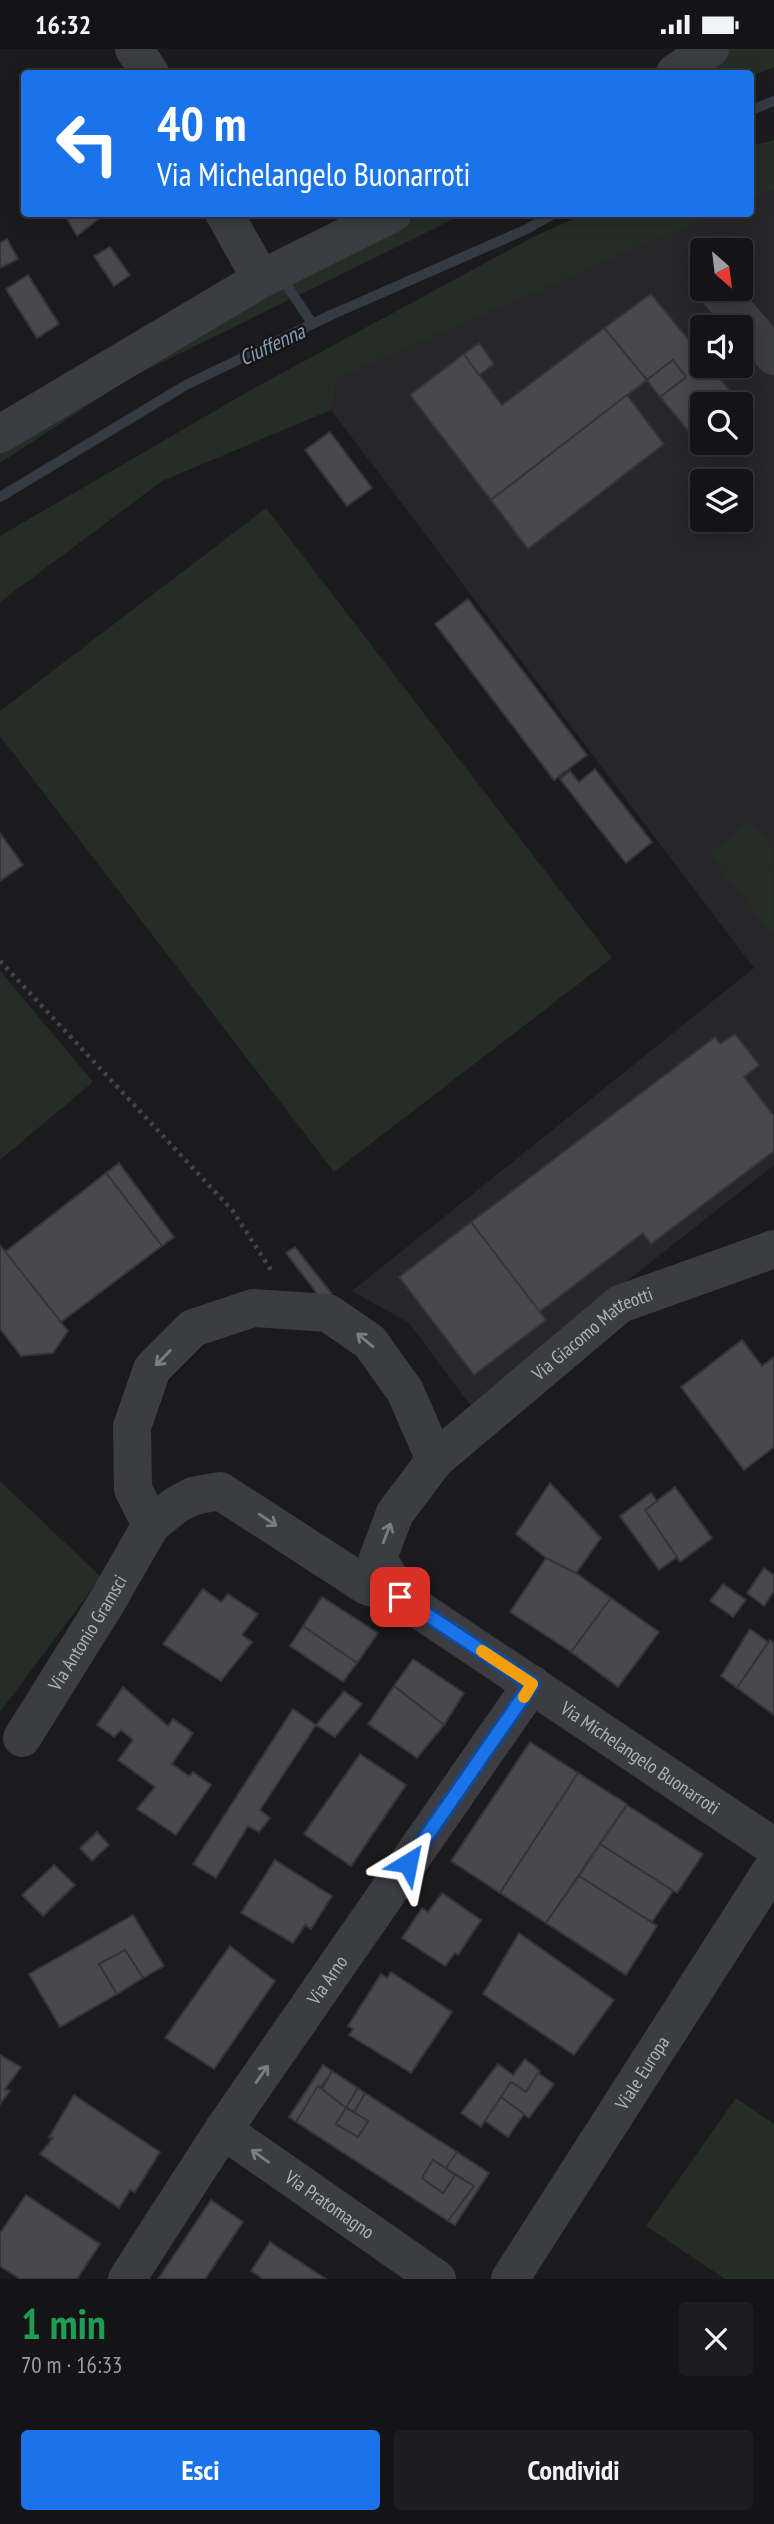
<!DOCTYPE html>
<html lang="it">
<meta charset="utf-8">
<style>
:root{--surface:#141416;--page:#1d1d1f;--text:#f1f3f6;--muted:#9d9ea1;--line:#333335;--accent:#1a73e8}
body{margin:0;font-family:"PT Sans Narrow",sans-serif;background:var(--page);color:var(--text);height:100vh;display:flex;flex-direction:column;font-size:26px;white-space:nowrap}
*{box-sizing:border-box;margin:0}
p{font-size:23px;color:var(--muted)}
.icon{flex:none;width:38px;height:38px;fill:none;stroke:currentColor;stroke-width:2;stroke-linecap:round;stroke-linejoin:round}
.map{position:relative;height:2230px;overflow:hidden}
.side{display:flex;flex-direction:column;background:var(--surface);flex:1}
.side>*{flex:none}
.hud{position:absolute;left:21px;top:21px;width:733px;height:147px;border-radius:7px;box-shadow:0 4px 18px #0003,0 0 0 2px var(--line);background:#1a73e8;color:#fff;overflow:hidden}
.needle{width:46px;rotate:152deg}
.buttons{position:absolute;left:690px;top:189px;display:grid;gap:14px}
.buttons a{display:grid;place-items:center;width:63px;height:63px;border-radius:7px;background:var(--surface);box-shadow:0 4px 18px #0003,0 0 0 2px var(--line);font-size:35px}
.pin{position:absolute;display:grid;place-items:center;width:60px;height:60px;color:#fff;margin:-30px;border-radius:14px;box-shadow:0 4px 10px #0006}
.me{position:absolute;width:77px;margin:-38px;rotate:35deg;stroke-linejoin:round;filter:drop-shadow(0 0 5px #0008)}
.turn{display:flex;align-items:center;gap:24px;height:147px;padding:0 21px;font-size:32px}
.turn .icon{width:91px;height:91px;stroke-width:2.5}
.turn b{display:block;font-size:49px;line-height:60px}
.round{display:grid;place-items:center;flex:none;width:74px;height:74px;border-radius:7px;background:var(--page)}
.summary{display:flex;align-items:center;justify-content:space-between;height:119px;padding:0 21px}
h1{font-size:42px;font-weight:700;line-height:52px;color:#1e9e55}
.cta{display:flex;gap:14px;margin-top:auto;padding:14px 21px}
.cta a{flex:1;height:80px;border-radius:7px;background:var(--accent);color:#fff;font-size:28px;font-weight:700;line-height:80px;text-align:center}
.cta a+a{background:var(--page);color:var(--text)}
.status{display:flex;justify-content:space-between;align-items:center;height:49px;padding:0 35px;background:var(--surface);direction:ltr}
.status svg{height:19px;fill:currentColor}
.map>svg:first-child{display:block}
</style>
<div class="status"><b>16:32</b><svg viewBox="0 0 49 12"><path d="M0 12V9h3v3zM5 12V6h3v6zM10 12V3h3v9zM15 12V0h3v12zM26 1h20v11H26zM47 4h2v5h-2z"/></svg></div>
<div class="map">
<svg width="774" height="2230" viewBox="0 0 774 2230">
<rect width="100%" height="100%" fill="#1b1b1d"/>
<path fill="#27272a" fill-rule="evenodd" d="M774,141V1116L470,1356L409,1274L352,1242L754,919L331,361L338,329L690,173L713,165L751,164V150ZM702,201H740V240H702ZM702,278H740V317H702ZM702,355H740V394H702ZM702,432H740V471H702Z"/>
<g fill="#252d27">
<path d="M730,0H774V18L751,27L692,24Z"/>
<path d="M774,91V141L751,150V97Z"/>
<path d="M586,164L713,165L338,329L331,361L162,432L0,553V487L249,342L533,188Z"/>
<path d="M413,165H464L130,329L0,414V395L303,218Z"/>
<path d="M266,459L612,909L334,1123L0,687V662Z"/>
<path d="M751,772L774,802L773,888L709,804Z"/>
<path d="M0,922L93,1033L0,1111Z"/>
<path d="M0,1432L101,1528L0,1663Z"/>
<path d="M736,2049L774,2075V2230H725L646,2177Z"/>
</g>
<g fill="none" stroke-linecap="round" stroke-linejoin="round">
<g stroke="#343b42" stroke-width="10">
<path d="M751,61L774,52"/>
<path d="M281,228L312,274"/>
<path d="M0,448L186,336L331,266L527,180L555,164"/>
</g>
</g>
<g fill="#48484d" stroke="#353539" stroke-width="2">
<path d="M106,164L77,187L64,165V164Z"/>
<path d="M7,190L18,210L0,219V194Z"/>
<path d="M110,198L130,226L114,237L94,207Z"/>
<path d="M28,226L59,275L37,289L6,240Z"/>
<path d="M651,245L702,307V317H710L740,354L702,355V385L695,390L660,348L686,328L673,311L647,331L604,279Z"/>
<path d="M604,279L647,331L491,451L410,346L464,305L502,356Z"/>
<path d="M479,294L494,315L479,326L464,305Z"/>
<path d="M673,311L686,328L660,348L647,331Z"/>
<path d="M627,346L664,395L528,500L491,451Z"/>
<path d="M330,383L372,439L347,457L305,401Z"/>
<path d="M468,550L587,706L554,731L435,575Z"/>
<path d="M595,720L652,793L626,814L560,730L570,722L579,733Z"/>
<path d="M0,784L23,816L0,832Z"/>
<path d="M735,985L759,1016L744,1028L774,1067V1102L651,1195L643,1184L539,1263L471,1173L715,988L720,995Z"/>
<path d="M119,1114L174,1188L162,1197L106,1124Z"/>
<path d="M106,1124L162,1197L61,1273L5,1203Z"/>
<path d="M471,1173L546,1271L474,1326L399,1228Z"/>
<path d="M0,1196L68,1282L53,1304L21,1307L0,1280Z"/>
<path d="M295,1198L332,1245L323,1252L286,1204Z"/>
<path d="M742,1291L762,1317L774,1308V1398L744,1421L681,1338Z"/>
<path d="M550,1434L601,1489L576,1524L546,1509L516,1485Z"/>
<path d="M675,1438L712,1489L680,1513L645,1461Z"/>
<path d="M651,1444L657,1452L645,1461L677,1508L659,1521L620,1467Z"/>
<path d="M546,1509L576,1524L611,1549L571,1603L510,1563Z"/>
<path d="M764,1519L774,1526V1542L764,1557L747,1544Z"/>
<path d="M723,1535L746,1551L733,1568L710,1552Z"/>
<path d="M203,1540L221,1553L228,1545L258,1565L242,1586L252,1593L221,1632L163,1595Z"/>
<path d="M322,1548L378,1584L357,1614L303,1577Z"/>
<path d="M611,1549L659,1583L618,1638L571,1603Z"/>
<path d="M303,1577L357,1614L343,1633L290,1597Z"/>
<path d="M750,1580L768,1593L737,1639L721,1627Z"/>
<path d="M770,1591L774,1594V1666L737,1639Z"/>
<path d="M413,1610L464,1644L444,1676L394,1637Z"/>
<path d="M394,1637L444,1676L417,1709L368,1675Z"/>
<path d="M123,1638L168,1677L173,1670L193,1684L172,1715L189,1727L193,1723L211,1736L176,1786L137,1760L155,1738L118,1711L133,1691L121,1681L114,1688L97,1676Z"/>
<path d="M344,1642L362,1655L335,1688L316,1676Z"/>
<path d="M293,1660L316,1676L260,1761L270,1769L259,1783L248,1777L216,1829L193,1815Z"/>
<path d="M530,1693L578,1724L500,1844L451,1812Z"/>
<path d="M360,1705L406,1736L351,1817L304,1785Z"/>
<path d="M578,1724L627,1755L546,1874L500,1844Z"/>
<path d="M627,1756L703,1805L677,1844L600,1795Z"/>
<path d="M97,1783L109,1796L92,1812L80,1799Z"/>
<path d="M600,1795L673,1842L652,1873L579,1827Z"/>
<path d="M275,1811L332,1847L311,1880L305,1876L293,1894L241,1864Z"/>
<path d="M54,1816L75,1836L43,1867L22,1846Z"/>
<path d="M579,1827L657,1877L626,1926L546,1874Z"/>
<path d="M442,1844L481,1871L458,1906L455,1904L445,1917L402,1889L422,1859L428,1863Z"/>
<path d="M133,1866L164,1917L143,1929L125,1901L99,1915L117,1945L60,1978L29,1925Z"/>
<path d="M519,1884L614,1951L574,2006L483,1945Z"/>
<path d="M230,1897L275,1932L214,2020L165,1989Z"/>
<path d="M125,1901L143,1929L117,1945L99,1915Z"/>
<path d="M391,1923L452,1963L411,2024L349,1986L353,1980L348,1977L381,1925L387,1929Z"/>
<path d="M0,2006L21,2018L5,2040L10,2042L0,2055Z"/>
<path d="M525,2010L540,2022L526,2043L511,2033L481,2078L461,2064L498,2015L513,2026Z"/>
<path d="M323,2016L332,2022L296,2073L289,2068Z"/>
<path d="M332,2022L358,2039L346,2059L322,2040Z"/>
<path d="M538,2024L554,2035L529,2069L501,2048L511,2033L526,2043Z"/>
<path d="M318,2037L346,2059L336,2075L358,2088L368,2072L354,2063L365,2044L457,2103L446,2119L433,2111L422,2129L443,2144L455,2126L474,2137L448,2172L296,2073Z"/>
<path d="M358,2039L365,2044L354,2063L346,2059Z"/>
<path d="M74,2046L160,2103L135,2143L130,2141L119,2159L40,2105L53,2089L49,2088Z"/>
<path d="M501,2048L524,2065L508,2088L485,2072Z"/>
<path d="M346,2059L368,2072L358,2088L336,2075Z"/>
<path d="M457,2103L489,2124L455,2176L448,2172L474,2137L446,2119Z"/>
<path d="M433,2111L455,2126L443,2144L422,2129Z"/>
<path d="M26,2146L100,2195L77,2230H20L0,2217V2184Z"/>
<path d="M211,2151L243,2173L205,2230H158Z"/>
<path d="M270,2193L326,2230H263L251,2222Z"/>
</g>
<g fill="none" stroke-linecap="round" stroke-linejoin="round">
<path stroke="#424449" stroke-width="4.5" stroke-dasharray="3.5 5" stroke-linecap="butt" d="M0,912L232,1161L273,1224"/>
<g stroke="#3c3d42" stroke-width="38">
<path d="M134,0L150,24"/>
<path d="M675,24L710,0"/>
<path d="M224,164L261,230"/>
<path d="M716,240L774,307"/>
<path d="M0,385L261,230L393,164"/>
<path id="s1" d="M435,1411L620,1255L774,1200"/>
<path id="s2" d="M400,1548L774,1798"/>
<path id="s3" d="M22,1689L105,1556L151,1476L176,1456L193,1447L220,1442L367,1537L400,1548L378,1509L395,1464L435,1411L405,1342L370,1293L328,1264L253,1259L193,1279L152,1320L132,1378L133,1440L151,1476"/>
<path id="s4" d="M223,2081L437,2230"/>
<path id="s5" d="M127,2230L223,2081L532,1635"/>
<path id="s6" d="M510,2230L774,1817"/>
</g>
</g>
<defs><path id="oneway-shaft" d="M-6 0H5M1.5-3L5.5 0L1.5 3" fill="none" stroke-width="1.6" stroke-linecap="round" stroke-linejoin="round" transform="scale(1.75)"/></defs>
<g stroke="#7b7d85">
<use href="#oneway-shaft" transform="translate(365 1291) rotate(-140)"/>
<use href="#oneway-shaft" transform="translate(163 1309) rotate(134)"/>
<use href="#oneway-shaft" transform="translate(268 1471) rotate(34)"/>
<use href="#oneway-shaft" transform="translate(387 1484) rotate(-69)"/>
<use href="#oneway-shaft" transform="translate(262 2025) rotate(-55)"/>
<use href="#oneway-shaft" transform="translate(260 2107) rotate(-145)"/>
</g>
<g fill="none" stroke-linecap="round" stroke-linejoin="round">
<g stroke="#114b97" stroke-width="18">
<path id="route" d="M400,1548L532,1635L408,1814"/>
</g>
<use href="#route" stroke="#1a73e8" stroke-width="12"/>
<path stroke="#f59e0b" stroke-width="12" d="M482,1602L532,1635L524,1648"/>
</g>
<g text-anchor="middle" stroke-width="5" stroke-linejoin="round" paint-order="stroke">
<g font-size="19" fill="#afb2bb" stroke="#161618">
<text dy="7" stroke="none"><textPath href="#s1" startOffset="203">Via Giacomo Matteotti</textPath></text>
<text dy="7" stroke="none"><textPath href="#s3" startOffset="124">Via Antonio Gramsci</textPath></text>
<text dy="7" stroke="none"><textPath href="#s2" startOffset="289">Via Michelangelo Buonarroti</textPath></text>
<text dy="7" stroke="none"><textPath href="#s5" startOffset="360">Via Arno</textPath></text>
<text dy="7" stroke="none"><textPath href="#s6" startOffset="245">Viale Europa</textPath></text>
<text dy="7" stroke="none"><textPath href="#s4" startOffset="130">Via Pratomagno</textPath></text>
</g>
<g font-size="21" font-style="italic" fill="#899db3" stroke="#161618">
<text transform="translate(272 296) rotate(-25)" y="7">Ciuffenna</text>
</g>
</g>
</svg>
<div class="buttons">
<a><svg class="needle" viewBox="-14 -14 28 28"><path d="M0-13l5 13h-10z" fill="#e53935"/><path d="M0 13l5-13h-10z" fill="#9d9ea1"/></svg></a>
<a><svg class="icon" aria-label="sound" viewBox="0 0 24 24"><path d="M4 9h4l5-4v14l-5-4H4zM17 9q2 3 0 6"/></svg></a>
<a><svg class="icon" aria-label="search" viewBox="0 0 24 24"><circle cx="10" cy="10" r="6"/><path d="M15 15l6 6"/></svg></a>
<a><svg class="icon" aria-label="layers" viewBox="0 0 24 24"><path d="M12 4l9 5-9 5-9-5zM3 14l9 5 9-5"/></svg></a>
</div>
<div class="pin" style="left:400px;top:1548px;background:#d93025"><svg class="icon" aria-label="arrive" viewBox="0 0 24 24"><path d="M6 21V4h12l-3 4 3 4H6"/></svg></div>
<svg class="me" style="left:408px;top:1814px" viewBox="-20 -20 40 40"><path d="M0-17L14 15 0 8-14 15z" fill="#1a73e8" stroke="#fff" stroke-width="4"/></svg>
<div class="hud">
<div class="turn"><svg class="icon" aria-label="left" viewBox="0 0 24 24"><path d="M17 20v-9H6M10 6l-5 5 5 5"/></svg><div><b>40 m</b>Via Michelangelo Buonarroti</div></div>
</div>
</div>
<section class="side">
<div class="summary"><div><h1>1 min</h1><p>70 m · 16:33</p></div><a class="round"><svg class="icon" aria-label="close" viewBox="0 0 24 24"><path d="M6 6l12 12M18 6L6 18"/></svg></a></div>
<div class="cta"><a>Esci</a><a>Condividi</a></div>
</section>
